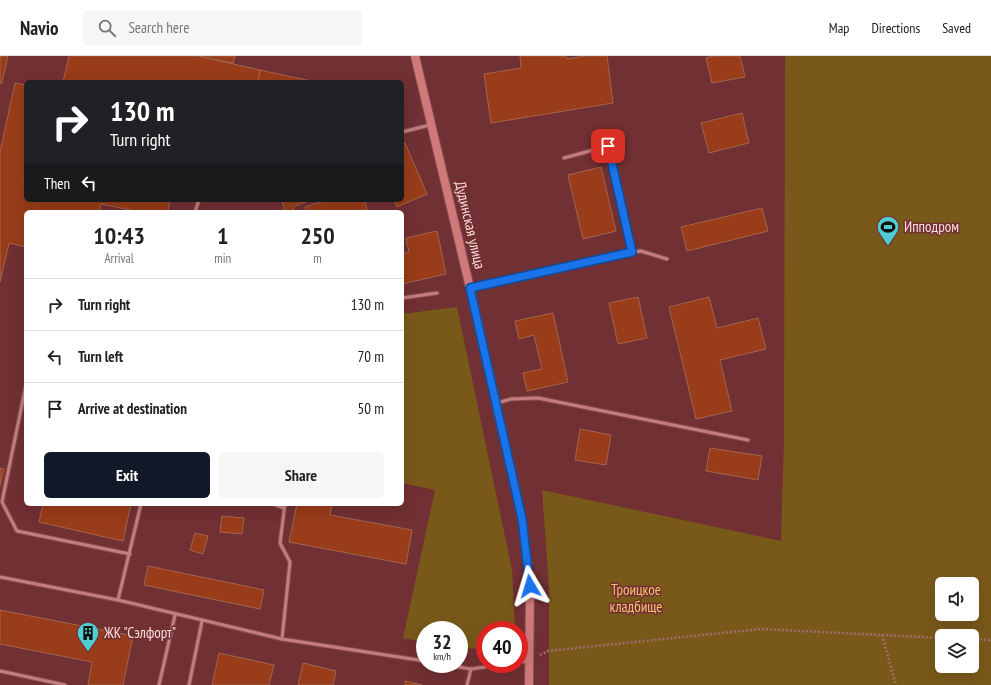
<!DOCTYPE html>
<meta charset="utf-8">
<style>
:root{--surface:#fff;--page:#f6f6f6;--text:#202124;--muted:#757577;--line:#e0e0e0;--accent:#111827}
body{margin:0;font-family:"PT Sans Narrow",sans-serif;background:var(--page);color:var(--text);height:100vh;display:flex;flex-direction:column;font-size:15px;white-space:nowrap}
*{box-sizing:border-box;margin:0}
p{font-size:13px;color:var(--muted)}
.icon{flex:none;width:22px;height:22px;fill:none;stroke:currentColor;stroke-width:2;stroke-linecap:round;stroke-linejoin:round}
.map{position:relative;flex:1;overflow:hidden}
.panel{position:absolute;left:24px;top:154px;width:380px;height:296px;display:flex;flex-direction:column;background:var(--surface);border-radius:6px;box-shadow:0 4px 16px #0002}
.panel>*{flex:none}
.hud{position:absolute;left:24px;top:24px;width:380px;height:122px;border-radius:6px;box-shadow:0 4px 16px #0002;background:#202124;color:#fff;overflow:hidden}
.buttons{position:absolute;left:935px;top:521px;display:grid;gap:8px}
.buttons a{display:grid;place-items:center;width:44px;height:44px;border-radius:6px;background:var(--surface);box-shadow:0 4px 16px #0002;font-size:20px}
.speed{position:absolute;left:416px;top:565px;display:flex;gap:8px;font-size:20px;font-weight:700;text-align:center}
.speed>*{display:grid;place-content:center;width:52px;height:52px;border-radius:50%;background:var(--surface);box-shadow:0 4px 16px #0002;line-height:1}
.speed small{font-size:10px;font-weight:400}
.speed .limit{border:6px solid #d22;background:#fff;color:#111}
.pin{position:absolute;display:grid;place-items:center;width:34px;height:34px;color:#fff;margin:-17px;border-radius:8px;box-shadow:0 2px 6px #0006}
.me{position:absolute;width:44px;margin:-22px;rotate:353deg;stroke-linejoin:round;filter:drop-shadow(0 0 3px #0008)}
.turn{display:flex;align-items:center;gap:14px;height:84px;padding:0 20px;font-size:18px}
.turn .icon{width:52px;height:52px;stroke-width:2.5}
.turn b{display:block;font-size:28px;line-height:34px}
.then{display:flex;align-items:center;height:38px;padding:0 20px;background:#0003;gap:8px;font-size:15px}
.eta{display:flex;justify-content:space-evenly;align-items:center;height:68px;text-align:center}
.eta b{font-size:24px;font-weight:700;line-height:28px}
.action{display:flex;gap:8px;margin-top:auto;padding:8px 20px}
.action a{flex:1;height:46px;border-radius:6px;background:var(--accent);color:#fff;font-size:16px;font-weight:700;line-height:46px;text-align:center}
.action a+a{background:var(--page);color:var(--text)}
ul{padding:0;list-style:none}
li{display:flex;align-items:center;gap:12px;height:52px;padding:0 20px;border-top:1px solid var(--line)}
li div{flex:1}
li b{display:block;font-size:15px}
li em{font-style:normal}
header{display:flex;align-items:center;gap:24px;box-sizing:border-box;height:56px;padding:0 20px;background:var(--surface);border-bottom:1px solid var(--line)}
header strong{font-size:19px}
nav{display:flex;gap:22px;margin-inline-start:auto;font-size:14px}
.search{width:280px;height:36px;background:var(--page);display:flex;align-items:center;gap:10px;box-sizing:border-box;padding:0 14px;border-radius:6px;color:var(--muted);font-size:15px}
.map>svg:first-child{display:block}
</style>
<header>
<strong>Navio</strong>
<div class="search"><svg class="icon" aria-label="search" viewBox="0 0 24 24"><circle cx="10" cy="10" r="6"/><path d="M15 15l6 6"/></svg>Search here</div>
<nav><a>Map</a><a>Directions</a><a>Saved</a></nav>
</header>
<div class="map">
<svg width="991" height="629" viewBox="0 0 991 629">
<rect width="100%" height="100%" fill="#713033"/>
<g fill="#79591a" fill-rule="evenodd">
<path d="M785,0H991V629H549V531L542,434L781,485L784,382ZM942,528H972V558H942ZM942,580H972V610H942Z"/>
<path d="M457,251L512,514L515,574H485V594L459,591V574H425V586L403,582L435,434L402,427V258Z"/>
</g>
<g fill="#983c19" stroke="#a5644e">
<path d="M0,0H8L2,27H0Z"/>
<path d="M69,0H198L260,14L258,26H63Z"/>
<path d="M198,0H235L233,7Z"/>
<path d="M520,0H566L567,3L584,0H607L613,47L491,67L484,18L521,12Z"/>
<path d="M714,0H740L745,21L712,27L706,2Z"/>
<path d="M260,14L316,26H258Z"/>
<path d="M15,27L26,29V114L24,124H26V144H170L168,156H140L101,148L99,156H26V191L9,187L0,226V96Z"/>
<path d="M742,57L749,87L709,97L701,67Z"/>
<path d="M405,87L427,138L397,151L394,144H402V89Z"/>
<path d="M601,111L616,175L583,183L568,119Z"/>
<path d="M282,144H311L293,151L294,156H285Z"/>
<path d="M326,144H364L368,156H307L305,151Z"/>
<path d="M762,152L768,175L687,195L681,171Z"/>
<path d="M437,175L446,218L402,228V198L409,196L406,182Z"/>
<path d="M638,241L647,282L618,288L609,247Z"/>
<path d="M709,241L717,272L758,262L766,293L720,304L732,355L696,363L669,251Z"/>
<path d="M553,257L568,326L527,335L523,317L542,313L534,279L519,283L515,265Z"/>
<path d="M580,373L611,379L606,409L575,404Z"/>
<path d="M710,392L762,400L758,424L706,415Z"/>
<path d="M0,412L4,413L0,430Z"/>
<path d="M43,448H131L123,485L39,466Z"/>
<path d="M297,448H332L330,459L412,474L406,508L289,486Z"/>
<path d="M222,460L244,462L242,478L220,476Z"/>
<path d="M195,477L208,480L203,498L190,494Z"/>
<path d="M148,510L264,534L260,553L144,529Z"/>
<path d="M0,554L133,580L123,629H88L92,606L0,588Z"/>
<path d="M219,597L274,609L269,629H212Z"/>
<path d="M303,607L336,615L333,629H298Z"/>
<path d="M405,625L422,629H405Z"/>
</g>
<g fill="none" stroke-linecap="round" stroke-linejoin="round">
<g stroke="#824c50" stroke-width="5">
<g id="lane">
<path d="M402,76L430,69"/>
<path d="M564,102L608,90L632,196"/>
<path d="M195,156L199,144"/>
<path d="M470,232L632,196L641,195L667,203"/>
<path d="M402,242L437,237"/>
<path d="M26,329L2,446L17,475L130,498"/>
<path d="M497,347L511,343L538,342L748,384"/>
<path d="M273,448L284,452"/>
<path d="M0,521L118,544L282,583L425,605"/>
<path d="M118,544L141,448"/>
<path d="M282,583L290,506L280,487L285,448"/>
<path d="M519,606L529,605"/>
<path d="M441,608L471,613L506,608"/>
<path d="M0,615L65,629"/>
<path d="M159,629L175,559"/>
<path d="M189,629L202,565"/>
<path d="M467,629L471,613"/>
</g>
</g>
<g stroke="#824c50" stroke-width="10">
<path id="secondary" d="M415,0L470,232L522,463L530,529L529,629"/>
</g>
<g stroke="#a26c6d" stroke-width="2.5" stroke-dasharray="2 2" stroke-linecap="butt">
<path d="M882,579L896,629"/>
<path d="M972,583L991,584"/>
<path d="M540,599L548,595L761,573L942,582"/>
</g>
<use href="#lane" stroke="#c67c7d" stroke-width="3"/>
<use href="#secondary" stroke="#d0797b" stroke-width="8"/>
</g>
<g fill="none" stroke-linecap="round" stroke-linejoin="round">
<g stroke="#114b97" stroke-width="10">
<path id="route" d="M530,530L522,463L470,232L632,196L608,90"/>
</g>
<use href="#route" stroke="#1a73e8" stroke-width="7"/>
</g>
<defs>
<g id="stadium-pin" transform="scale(1.15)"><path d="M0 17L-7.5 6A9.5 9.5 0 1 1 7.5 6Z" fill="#51ccd2" stroke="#713033"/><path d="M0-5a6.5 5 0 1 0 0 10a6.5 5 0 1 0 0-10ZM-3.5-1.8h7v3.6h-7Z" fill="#111"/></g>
<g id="building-pin" transform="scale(1.15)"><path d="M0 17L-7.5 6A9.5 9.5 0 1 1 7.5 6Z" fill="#51ccd2" stroke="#713033"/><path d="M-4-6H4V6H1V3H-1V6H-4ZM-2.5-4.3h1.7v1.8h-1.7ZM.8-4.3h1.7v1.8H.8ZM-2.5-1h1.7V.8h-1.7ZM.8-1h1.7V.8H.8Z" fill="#111"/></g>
</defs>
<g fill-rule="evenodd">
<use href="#stadium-pin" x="888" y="171"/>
<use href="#building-pin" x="88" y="577"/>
</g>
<g text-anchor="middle" stroke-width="3" stroke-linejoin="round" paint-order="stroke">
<g font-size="15" fill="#fddcdb" stroke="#713033">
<text transform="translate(470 169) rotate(77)" y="5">Дудинская улица</text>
</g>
<g font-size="15" fill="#fddcdb" stroke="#713033" text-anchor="start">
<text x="904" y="176">Ипподром</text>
<text x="104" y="582">ЖК "Сэлфорт"</text>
</g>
<g font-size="15" fill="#f5c36e" stroke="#713033">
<text x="636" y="539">Троицкое<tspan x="636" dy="17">кладбище</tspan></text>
</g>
</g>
</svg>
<div class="buttons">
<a><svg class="icon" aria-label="sound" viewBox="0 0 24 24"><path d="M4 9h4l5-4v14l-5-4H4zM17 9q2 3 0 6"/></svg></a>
<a><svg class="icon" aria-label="layers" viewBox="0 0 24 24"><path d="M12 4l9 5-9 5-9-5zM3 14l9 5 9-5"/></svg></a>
</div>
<div class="speed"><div>32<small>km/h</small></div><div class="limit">40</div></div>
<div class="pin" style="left:608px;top:90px;background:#d93025"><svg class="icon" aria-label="arrive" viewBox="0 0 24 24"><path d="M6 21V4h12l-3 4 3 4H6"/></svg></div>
<svg class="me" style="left:530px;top:530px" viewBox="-20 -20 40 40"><path d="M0-17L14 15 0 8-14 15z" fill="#1a73e8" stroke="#fff" stroke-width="4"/></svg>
<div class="hud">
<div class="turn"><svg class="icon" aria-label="right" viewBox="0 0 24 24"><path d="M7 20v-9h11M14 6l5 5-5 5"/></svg><div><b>130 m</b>Turn right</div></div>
<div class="then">Then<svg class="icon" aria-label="left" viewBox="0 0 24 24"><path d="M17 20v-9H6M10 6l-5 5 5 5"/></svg></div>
</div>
<section class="panel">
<div class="eta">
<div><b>10:43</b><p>Arrival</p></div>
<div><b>1</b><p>min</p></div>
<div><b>250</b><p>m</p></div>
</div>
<ul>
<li><svg class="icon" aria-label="right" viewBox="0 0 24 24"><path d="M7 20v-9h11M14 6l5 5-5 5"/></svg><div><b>Turn right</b></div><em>130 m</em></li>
<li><svg class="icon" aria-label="left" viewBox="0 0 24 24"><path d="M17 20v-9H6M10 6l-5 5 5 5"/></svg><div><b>Turn left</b></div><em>70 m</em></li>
<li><svg class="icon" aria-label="arrive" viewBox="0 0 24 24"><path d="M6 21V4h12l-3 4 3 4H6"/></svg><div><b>Arrive at destination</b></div><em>50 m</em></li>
</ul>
<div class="action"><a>Exit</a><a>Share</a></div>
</section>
</div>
